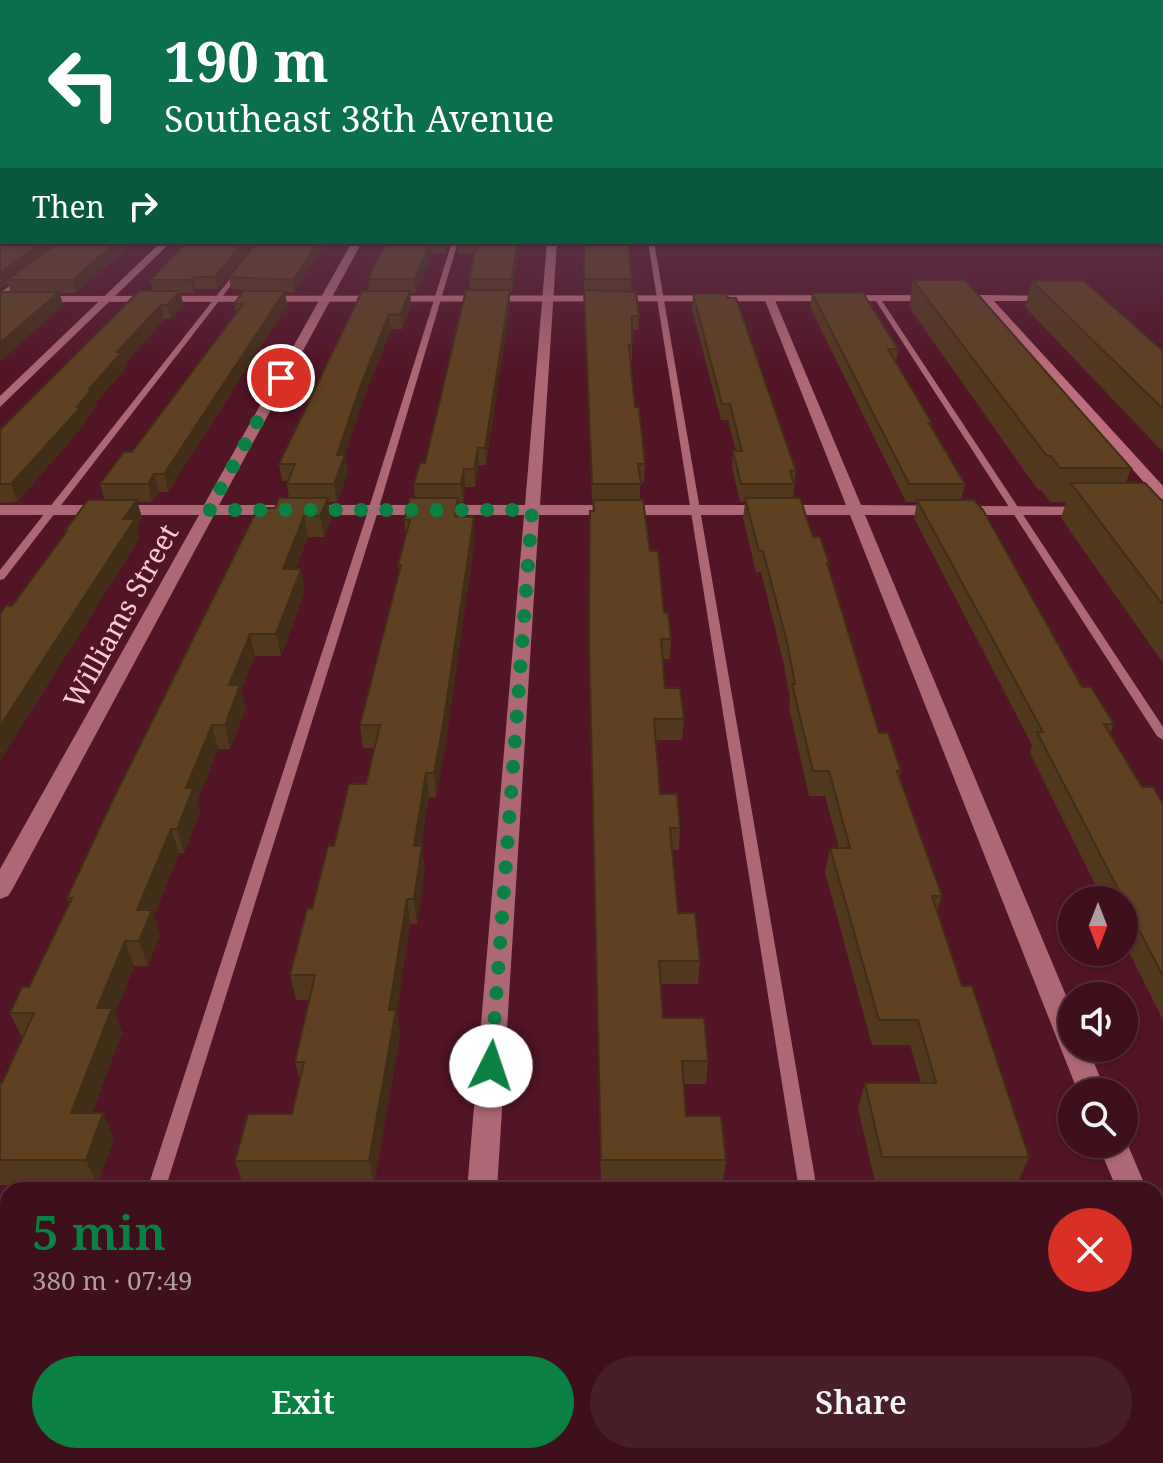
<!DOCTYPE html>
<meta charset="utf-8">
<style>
:root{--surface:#3d101c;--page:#481e29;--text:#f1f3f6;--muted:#ad9da3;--line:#56303b;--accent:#0b8043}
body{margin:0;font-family:"Noto Serif",serif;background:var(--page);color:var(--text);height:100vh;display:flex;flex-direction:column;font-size:30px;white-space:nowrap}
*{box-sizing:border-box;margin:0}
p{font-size:26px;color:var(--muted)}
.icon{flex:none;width:44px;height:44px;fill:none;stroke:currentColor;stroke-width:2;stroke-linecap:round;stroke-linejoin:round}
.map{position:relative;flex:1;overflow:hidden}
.sheet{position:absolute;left:0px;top:1182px;width:1164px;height:282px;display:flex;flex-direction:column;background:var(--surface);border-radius:24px 24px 0 0;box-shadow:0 2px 6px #0004,0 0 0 2px var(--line)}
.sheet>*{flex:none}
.banner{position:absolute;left:0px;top:0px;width:1164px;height:244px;box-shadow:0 2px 6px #0004,0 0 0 2px var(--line);background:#0b6e4f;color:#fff;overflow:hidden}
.needle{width:52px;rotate:180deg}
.fabs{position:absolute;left:1058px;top:886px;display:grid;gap:16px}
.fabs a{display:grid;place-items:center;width:80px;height:80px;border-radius:50%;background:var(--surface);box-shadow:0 2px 6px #0004,0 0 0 2px var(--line);font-size:40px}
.pin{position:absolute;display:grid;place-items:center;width:68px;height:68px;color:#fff;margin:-34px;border:4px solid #fff;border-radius:50%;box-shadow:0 2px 8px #0007}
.me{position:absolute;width:88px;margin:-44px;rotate:4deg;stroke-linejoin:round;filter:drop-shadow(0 0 6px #0008)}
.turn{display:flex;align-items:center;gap:28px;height:168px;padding:0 32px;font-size:36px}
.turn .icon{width:104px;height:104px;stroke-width:2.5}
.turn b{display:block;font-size:56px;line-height:68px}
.then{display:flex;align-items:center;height:76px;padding:0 32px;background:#0003;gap:16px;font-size:30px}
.round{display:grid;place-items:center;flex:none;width:84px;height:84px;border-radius:42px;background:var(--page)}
.summary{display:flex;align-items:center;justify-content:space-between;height:136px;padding:0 32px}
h1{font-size:48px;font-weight:600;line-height:60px;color:var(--accent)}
.primary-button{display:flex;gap:16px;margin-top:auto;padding:16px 32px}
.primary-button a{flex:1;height:92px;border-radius:48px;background:var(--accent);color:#fff;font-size:32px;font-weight:600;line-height:92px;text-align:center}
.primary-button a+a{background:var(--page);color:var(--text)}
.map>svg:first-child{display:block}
</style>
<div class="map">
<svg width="1163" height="1463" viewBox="0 0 1163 1463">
<rect width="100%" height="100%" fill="#511526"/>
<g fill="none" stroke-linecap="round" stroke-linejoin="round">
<g fill="#ad6875" fill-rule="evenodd">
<path d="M452,242H458L378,511L165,1190H147L368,511Z"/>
<path d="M648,242H654L817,1190H799Z"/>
<path d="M237,270L242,271L4,579L0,580V570Z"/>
<path d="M20,278L25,279L0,298V293Z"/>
<path d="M877,296L880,298L1163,727V740L1157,736L874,298Z"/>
</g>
<g fill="#ad6875" fill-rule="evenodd">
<path d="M161,242H171L0,407V396Z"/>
<path d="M352,242H362L219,505H525L547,242H557L540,505H846L764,298L769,295L774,298L861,505L1093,507L1096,510L1088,515H865L1072,1010V1048H1088L1106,1092H1078L850,515H539L497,1190H467L524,515H214L12,890L8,896L0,899V869L199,515H0V505H204Z"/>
<path d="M1124,1136L1147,1190H1117L1098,1144H1124Z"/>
<rect x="1156" y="1238" width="7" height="30"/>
<path d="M0,1240H8V1270L0,1272Z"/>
</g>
<path fill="#bd6d7c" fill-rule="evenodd" d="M986,295L1058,296V300L1054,301H994L1163,486V499L1158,498L983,301L0,302V296Z"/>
</g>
<g fill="#50381c">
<path d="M0,173H2V242H133L76,293H59L63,305L11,292L8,283L0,289Z"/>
<path d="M187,242H254L217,289H196L193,293H181L183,305L171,319H164L125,364L126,368L96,402L97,406L85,420V424L17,502L0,503V430L153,291L150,280Z"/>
<path d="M327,242L294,293L285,292L287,305L168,492H159L152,502H137L142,518L137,526L140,538L12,606L66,534L65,531L105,500L100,484L132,452L236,313L234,304L261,291L231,289L229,277Z"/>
<path d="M386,242H449L446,253H432L416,293H410L411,305L402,329H391L362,403L345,455L348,472L337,502H328L331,518L324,537H308L295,569L305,591L281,656H255L241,690L246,708L230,749H218L197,802L200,812L184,853H179L154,916L160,935L148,966H134L115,1014L122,1033L92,1113L114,1138L97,1185H0V1083H2L23,1039L10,1013L29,987L69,902L67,898L275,508L289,498L287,484L288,481H282L279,464L369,291L368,279Z"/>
<path d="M457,242H520L512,292H510V304L486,465H479L475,487H465L463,502H459L460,517L475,537L445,748L436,797H429L421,846L425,870L417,924H410L397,1011L400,1035L374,1185H243L235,1161L292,1114L300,1082L295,1062L309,1000H296L290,975L334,846L366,784L374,748H363L360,725L399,573L398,565L406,534L404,520L415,498L414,484L425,463L470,290L469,279L475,253H458Z"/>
<path d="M584,242L632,279L631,292L639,316L638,330H632V360H630L635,407L645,464L644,482H640V500L650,551L671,639L670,659H663L665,688L684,719L682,740H655L660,794L680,828L679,850H672L678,913L700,961L698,984H660L663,1018L708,1061L706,1084H683L686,1116L726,1160L723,1182H601L589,659L593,502H592L584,304Z"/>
<path d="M913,280L1131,468L1126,483L1163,502V663L1061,518L1066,502H1050L1041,490H1038L909,307Z"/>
<path d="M1032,281L1163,351V452L1025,307Z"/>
<path d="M812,293L898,349L896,362L932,423L931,427L965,484L961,500L1082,687L1114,724L1110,734L1142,787L1163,804V1020L1124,942V900H1103L1030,753L1032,745L914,518L917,502H906L810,307Z"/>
<path d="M693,294L796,471L793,498L813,537L829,563L828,569L879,733L901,771L899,778L942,896L937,912L962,986L1029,1157L1018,1182H875L858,1108L865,1083H921L910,1045H872L825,872L830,848H839L825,796H809L789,708L790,698L784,665L761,572H756L743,518L745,502H740L732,468L733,451H736L728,420H721L692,309Z"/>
<path d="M1163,1364V1463H883L882,1456H1156V1374Z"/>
</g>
<g fill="#412e16">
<path d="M42,242H61L7,280L8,283L0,289V273Z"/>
<path d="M116,242H133L76,293L73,280Z"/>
<path d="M243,242H254L217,289L215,277Z"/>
<path d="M318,242H327L294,293L293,280Z"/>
<path d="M430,242L432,253L416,293L415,279Z"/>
<path d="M445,242H449L446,253Z"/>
<path d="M517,242H520L512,292V279Z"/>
<path d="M194,277L196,289L193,293L191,280Z"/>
<path d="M510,290V304L486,465L485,448Z"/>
<path d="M180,291L183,305L171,319L167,305Z"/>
<path d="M285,291L287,305L168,492L164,474Z"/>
<path d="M410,291L411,305L402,329L400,315Z"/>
<path d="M59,292L63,305L0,362V343Z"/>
<path d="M161,305L164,319L125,364L126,368L96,402L97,406L85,420V424L17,502L11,484L77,407L89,389L117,352Z"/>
<path d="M389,314L391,329L362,403L344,459L345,455L348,472L337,502L334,484L337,455L360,387Z"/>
<path d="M478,448L479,465L475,487L474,469Z"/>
<path d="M464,469L465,487L463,502L461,484Z"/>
<path d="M154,474L159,492L152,502L148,484Z"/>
<path d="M328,498L331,518L324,537L320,516Z"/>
<path d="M458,498L460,518L455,516Z"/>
<path d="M137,500L142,518L137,526L140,538L0,761V726L123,519Z"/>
<path d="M304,516L308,537L287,591L283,569Z"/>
<path d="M474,517L475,537L445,748L436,797L434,773Z"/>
<path d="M301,569L305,591L281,656L276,634Z"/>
<path d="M250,634L255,656L241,690L246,708L230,749L225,725L229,685Z"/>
<path d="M212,725L218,749L197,802L200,812L184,853L177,829L186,788Z"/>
<path d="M426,773L429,797L417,870L414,846Z"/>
<path d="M171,829L179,853L154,916L160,935L148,966L139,941L137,910Z"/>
<path d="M422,846L425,870L417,924L414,899Z"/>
<path d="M407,899L410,924L397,1011L400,1035L374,1185L369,1161L389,1010Z"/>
<path d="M125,941L134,966L115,1014L122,1033L83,1138L71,1113L97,1008Z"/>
<path d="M103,1113L114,1138L97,1185L86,1160Z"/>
<path d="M6,1358L8,1361V1393L0,1382V1374Z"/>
</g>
<g fill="#5d4120" stroke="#412e16" stroke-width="2">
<path d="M0,173H2V242H42L0,273V214L2,212L0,206L1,173Z"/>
<path d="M58,242H116L73,280H7Z"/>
<path d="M187,242H243L215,277H194L191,280H150Z"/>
<path d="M257,242H318L293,280L229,277Z"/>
<path d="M386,242H430L415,279H368Z"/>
<path d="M477,242H517L512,279H469Z"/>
<path d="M584,242H628L632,279H584Z"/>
<path d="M913,280H965L1131,468H1060L1051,456H1047Z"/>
<path d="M1083,280L1163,351V409L1032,281Z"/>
<path d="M466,290H510L485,448H478L474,469H464L461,484H414L420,463H425Z"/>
<path d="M584,290L636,292L639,316H632V345H629L635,407H639L645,464H638L641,484H592Z"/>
<path d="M139,291H180L167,305H161L117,352H122L89,389H92L77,407H81L11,484H0V430Z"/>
<path d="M244,291H285L164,474H154L148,484H100L124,452H132L243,304H234Z"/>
<path d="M362,291H410L400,315L389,314L360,387L337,455H345L334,484H287L295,464H279Z"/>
<path d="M0,292H59L0,343Z"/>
<path d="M812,293H863L898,349H888L932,423H929L965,484H909Z"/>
<path d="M693,294H727L728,298H736L796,471H790L794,484H741L733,451H742L730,404H722Z"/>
<path d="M1071,483H1145L1163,502V605Z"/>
<path d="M279,498H328L320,516H304L283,569H301L276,634H250L229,685H240L225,725H212L186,788H193L177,829H171L137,910H152L139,941H125L97,1008H112L71,1113H103L86,1160H0V1083H2L34,1013H10L22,987H29L72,898H67L107,812L258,508H275Z"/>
<path d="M410,498H458L455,516L474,517L443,725L434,773H426L414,846H422L414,899H407L389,1010H396L369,1161H235L248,1114H292L304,1062H295L315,975H290L307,909H312L328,846H334L349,784H366L380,725H360L401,565H398L410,520H404Z"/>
<path d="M745,498H800L813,537H820L829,563H827L879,733H888L901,771H897L942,896H932L962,986H972L1029,1157H882L865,1083H936L918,1020H879L830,848H850L829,771H813L792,684H795L787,642L763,551H759Z"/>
<path d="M88,500H137L123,519H135L0,726V614L6,606H12L67,531H65Z"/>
<path d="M593,500H643L650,551H658L664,613H668L671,639H661L665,688H680L684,719H654L660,794H677L680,828H670L678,913H695L700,961H659L663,1018H704L708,1061H682L686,1116H721L726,1160H601L589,639L590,511H594Z"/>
<path d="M917,500H974L983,510L1082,687H1091L1114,724H1104L1142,787H1153L1163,804V976L1037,732H1043Z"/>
<path d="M0,1358H6L0,1374Z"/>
<path d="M0,1380H8V1456H824L825,1463H0Z"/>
<path d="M1156,1386H1163V1463H1082L1080,1456H1156Z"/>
<path d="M899,1456H989L991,1463H901Z"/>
</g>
<linearGradient id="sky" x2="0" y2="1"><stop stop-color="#2d0c15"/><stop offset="0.46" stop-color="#5f3b52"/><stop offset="1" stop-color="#5f3b52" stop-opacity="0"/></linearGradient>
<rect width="1163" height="377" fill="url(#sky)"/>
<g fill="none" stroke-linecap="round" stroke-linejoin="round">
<path stroke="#0b8043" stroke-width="14" stroke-dasharray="0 25.2" d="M281,378L209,510H532L491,1066"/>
</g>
<g text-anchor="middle" stroke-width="6" stroke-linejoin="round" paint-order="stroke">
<g font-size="28" fill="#f5cdd3" stroke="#511526">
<text transform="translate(121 616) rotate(-61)" y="10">Williams Street</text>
</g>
</g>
</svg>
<div class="fabs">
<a><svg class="needle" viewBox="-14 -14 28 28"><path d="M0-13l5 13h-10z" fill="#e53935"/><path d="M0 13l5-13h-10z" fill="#ad9da3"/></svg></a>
<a><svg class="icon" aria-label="sound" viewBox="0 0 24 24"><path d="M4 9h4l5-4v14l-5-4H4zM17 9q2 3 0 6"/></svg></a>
<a><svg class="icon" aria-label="search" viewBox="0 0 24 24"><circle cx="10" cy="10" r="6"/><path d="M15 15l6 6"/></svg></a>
</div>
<div class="pin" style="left:281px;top:378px;background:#d93025"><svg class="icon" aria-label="arrive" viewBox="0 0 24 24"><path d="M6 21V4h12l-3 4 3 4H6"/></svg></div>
<svg class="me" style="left:491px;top:1066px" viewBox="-20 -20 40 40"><circle r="19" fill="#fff"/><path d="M0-13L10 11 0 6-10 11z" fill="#0b8043"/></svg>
<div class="banner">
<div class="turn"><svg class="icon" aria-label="left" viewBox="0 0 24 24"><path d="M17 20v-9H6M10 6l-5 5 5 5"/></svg><div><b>190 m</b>Southeast 38th Avenue</div></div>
<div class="then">Then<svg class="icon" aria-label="right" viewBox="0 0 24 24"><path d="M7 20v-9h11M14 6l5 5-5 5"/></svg></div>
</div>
<section class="sheet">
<div class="summary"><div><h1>5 min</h1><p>380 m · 07:49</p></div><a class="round" style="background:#d93025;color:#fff"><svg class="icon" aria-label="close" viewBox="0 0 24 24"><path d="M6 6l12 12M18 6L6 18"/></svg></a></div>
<div class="primary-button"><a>Exit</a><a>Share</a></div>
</section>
</div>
